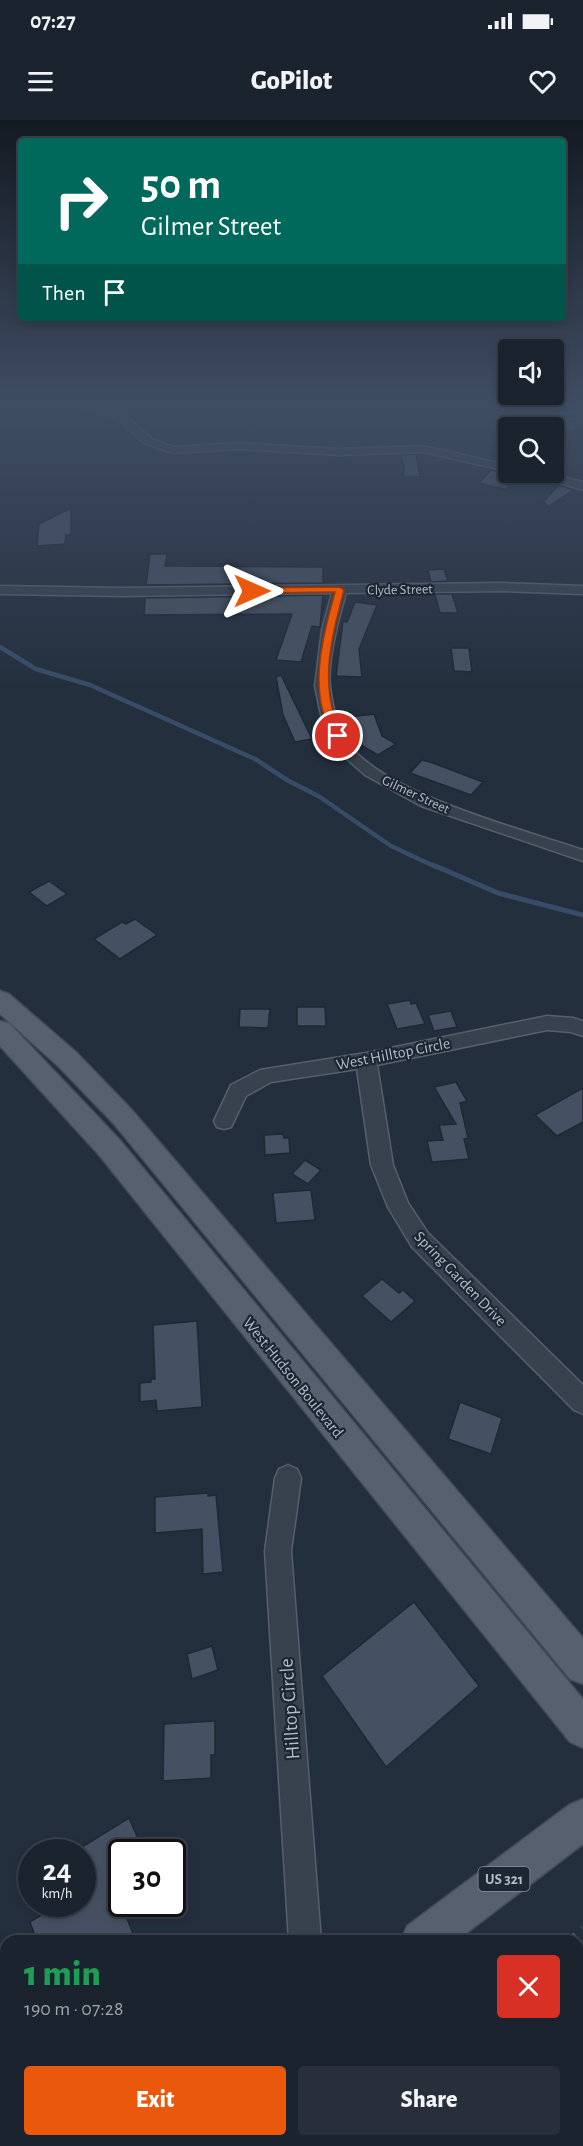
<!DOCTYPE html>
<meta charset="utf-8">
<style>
:root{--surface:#1b232e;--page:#282f3a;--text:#f1f3f6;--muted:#a0a4aa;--line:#39404a;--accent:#ea580c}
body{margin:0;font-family:"Alegreya Sans",sans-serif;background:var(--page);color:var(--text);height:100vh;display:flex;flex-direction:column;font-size:22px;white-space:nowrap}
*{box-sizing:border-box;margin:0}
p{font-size:20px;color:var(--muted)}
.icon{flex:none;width:33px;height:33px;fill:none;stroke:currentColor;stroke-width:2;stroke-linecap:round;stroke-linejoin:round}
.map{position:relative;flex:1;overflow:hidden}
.side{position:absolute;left:0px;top:1815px;width:584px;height:212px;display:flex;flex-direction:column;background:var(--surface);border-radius:18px 18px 0 0;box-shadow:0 3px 9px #0003,0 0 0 2px var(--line)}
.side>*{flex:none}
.guide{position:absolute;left:18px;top:18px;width:548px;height:183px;border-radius:6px;box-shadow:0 3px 9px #0003,0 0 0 2px var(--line);background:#00695c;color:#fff;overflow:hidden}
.buttons{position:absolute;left:498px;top:219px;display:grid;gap:12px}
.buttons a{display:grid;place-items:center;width:66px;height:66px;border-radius:6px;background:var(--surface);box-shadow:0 3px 9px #0003,0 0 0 2px var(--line);font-size:30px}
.speed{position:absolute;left:18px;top:1719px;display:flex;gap:12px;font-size:30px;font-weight:700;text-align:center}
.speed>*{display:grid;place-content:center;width:78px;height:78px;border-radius:50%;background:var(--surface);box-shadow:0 3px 9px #0003,0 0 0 2px var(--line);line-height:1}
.speed small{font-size:15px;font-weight:400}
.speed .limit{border:3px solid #111;border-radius:9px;background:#fff;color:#111}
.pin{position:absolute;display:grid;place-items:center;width:51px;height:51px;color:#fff;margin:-26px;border:3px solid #fff;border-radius:50%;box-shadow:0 2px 6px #0007}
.me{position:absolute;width:66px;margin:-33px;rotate:90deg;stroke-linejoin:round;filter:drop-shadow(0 0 4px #0008)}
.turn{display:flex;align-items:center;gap:21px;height:126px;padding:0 24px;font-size:27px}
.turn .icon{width:78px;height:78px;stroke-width:2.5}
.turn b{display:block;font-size:42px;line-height:51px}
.then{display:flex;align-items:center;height:57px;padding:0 24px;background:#0003;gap:12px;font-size:22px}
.round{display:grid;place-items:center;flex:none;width:63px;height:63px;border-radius:6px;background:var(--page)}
.headline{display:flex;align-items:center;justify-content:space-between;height:102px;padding:0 24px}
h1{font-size:36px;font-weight:800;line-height:45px;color:#1e9e55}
.button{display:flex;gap:12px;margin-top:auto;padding:12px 24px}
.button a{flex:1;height:69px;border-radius:6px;background:var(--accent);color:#fff;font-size:24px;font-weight:800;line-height:69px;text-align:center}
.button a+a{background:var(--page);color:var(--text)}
.status{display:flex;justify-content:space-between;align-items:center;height:42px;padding:0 30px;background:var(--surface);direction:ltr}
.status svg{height:16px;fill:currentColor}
header{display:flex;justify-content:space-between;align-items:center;height:78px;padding:0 24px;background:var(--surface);font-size:27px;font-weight:800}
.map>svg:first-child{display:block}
</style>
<div class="status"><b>07:27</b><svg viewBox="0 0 49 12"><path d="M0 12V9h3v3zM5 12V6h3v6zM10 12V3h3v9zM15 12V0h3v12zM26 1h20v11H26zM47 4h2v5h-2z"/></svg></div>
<header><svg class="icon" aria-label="menu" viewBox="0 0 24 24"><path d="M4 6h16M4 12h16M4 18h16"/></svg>GoPilot<svg class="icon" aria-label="heart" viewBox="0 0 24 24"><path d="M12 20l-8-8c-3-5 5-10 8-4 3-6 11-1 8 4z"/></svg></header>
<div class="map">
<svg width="583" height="2026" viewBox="0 0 583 2026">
<rect width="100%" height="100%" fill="#242f3e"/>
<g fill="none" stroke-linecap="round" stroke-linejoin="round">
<path stroke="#394c67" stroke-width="4.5" d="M0,527L36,549L90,565L255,639L287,660L320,677L391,726L436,747"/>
<path stroke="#394c67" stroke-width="5" d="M433,745L498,773L583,795"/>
</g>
<g fill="#455162" stroke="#1f2835" stroke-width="1.5">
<path d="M583,299V308L563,313L551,305Z"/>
<path d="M416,334L420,357L403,356L404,347L401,335Z"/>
<path d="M491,350L508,353V370L479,363Z"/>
<path d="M559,365L574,370L548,387L544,381Z"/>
<path d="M71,388V415H66L65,424L37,426L39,404Z"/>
<path d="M150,434H167L165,446L323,447V463L146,465Z"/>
<path d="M444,449L448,461L431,462L428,450Z"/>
<path d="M435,474H452L458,493H440Z"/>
<path d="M323,475L320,507L312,506L301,542L276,540L292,494L144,495L145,478Z"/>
<path d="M355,482L377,485L359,529L362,557L336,556L343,501L347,502Z"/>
<path d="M451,528H469L472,552L454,551Z"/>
<path d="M281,555L312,619L295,622L283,595L276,557Z"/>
<path d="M374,594L382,616L396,624L378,635L359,624L349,597Z"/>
<path d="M422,640L433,643L483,662L471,675L410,653Z"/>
<path d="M49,761L67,774L47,786L29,772Z"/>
<path d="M135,799L157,815L120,839L94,819L122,802L126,804Z"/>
<path d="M410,880L411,884L416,883L425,904L397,909L387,884Z"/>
<path d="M297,887H325L326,906H297Z"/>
<path d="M240,889H270L268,908L239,907Z"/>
<path d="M451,891L457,907L434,911L428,895Z"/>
<path d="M456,962L467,981L460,983L468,1018L464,1019L469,1039L432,1042L427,1021L443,1020L439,1005L456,1004L434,967Z"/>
<path d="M583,968V1002L557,1016L535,995Z"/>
<path d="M283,1014L284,1018H289L290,1033L265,1035L264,1015Z"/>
<path d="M305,1040L321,1050L308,1064L292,1054Z"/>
<path d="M311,1070L315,1100L276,1103L273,1073Z"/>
<path d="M382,1159L399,1173L403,1170L415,1181L391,1202L362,1176Z"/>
<path d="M197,1201L202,1287L157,1291L156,1280L140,1282V1263L151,1262V1259H155L153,1205Z"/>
<path d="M460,1282L502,1298L491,1334L448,1319Z"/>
<path d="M208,1373V1376L216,1375L223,1452L203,1454L202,1409L155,1413V1377Z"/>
<path d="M414,1482L479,1566L386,1647L322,1556Z"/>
<path d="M212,1526L218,1550L192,1559L187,1534Z"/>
<path d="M215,1601V1635H211V1658L163,1661L164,1604Z"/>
<path d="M129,1698L144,1732H122V1786L136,1821H37L30,1802L59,1784H82V1727Z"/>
</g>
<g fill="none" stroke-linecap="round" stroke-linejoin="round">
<g stroke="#565f6c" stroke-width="3">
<g id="minor">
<path d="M71,286H101L126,296L152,319L173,327L239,323L339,329L423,326L508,345V351L423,332L339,335L239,329L172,333L144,323L118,300L95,291L76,289Z"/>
<path d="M583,290V296L528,308H508V311L505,308L510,305Z"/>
<path d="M523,352H544L583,362V370Z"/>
<path d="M500,463L583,466V474L500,471L346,473C339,497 327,543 330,567C332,586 339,613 351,627C392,676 521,709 583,730V741L421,686L365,655L339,632L323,604L315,566L322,510L332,473L121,476L0,474V466L121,468Z"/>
<path d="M547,896L573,898L583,901V916L571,912L547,910L377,945L393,1045L408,1083L428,1113L583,1265V1294L574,1290L412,1127L388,1087L371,1045L357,949L271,962L246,976L231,1007L224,1009L217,1007L214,1001L231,965L260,950L366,933Z"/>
<path d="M288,1345L297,1349L301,1358L291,1431L321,1821H289L265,1431L275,1358L279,1349Z"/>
<rect x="170" y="2020" width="36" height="6"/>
</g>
</g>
<g stroke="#414a57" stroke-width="3">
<g id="major">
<path d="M0,871L9,874L77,933L132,990L583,1518V1564L570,1559L114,1004L59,947L0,894Z"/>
<path d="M0,901L9,903L119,1019L583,1579V1628L570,1622L99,1035L0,926Z"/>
<path d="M583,1679V1724L456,1821H401L407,1806L569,1685Z"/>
<path d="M118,2020H170L167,2026H116Z"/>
</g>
</g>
<use href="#minor" fill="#38414e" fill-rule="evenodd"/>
<use href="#major" fill="#56606e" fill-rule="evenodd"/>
<g stroke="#5a6575" stroke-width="7" stroke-dasharray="9 9" stroke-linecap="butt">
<path d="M569,1821L583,1809"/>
<path d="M330,2026L336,2020"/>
</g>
</g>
<linearGradient id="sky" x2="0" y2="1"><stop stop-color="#141a22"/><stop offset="0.5" stop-color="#3f4d63"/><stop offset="1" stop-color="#3f4d63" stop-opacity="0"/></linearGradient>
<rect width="583" height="569" fill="url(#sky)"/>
<path fill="#ea580c" stroke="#983908" stroke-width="1.5" d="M340,467L344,470C331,520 318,567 342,616L338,619L334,618C307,573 322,520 335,472L252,473L248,471L252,468Z"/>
<g text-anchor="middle" stroke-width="4.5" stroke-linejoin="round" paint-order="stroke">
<g font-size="14" fill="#b4bcc9" stroke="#1d2633">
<text transform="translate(400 469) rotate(-1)" y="5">Clyde Street</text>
<text transform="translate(416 674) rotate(25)" y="5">Gilmer Street</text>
</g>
<rect fill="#1d2633" stroke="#878f9c" stroke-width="1.5" x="478.5" y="1747" width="51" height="24" rx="4.5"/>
<g font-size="15" font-weight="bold" fill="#b4bcc9">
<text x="504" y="1764">US 321</text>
</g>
<g font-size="16" fill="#b4bcc9" stroke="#1d2633">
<text transform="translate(393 933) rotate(-11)" y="6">West Hilltop Circle</text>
<text transform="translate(461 1158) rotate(46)" y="6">Spring Garden Drive</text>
<text transform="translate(294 1257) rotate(51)" y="6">West Hudson Boulevard</text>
</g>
<g font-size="20" fill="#b4bcc9" stroke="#1d2633">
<text transform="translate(289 1589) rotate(-94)" y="7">Hilltop Circle</text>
</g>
</g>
</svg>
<div class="buttons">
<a><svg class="icon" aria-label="sound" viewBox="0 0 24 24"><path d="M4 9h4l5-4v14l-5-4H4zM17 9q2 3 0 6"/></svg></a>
<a><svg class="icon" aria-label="search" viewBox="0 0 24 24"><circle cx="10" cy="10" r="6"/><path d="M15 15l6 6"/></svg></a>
</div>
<div class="speed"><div>24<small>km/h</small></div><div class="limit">30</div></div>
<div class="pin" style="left:338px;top:616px;background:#d93025"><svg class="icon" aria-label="arrive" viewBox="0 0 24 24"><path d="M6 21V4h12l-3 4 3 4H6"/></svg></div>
<svg class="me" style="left:252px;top:471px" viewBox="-20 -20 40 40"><path d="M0-17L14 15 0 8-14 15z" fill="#ea580c" stroke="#fff" stroke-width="4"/></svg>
<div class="guide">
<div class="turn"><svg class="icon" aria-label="right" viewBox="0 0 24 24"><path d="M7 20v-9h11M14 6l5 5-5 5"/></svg><div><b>50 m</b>Gilmer Street</div></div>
<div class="then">Then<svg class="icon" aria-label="arrive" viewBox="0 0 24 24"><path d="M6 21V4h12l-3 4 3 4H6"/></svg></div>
</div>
<section class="side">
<div class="headline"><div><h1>1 min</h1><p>190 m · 07:28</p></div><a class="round" style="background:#d93025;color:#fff"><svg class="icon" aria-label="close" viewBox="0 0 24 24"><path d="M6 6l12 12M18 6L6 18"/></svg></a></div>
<div class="button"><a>Exit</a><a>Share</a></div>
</section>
</div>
